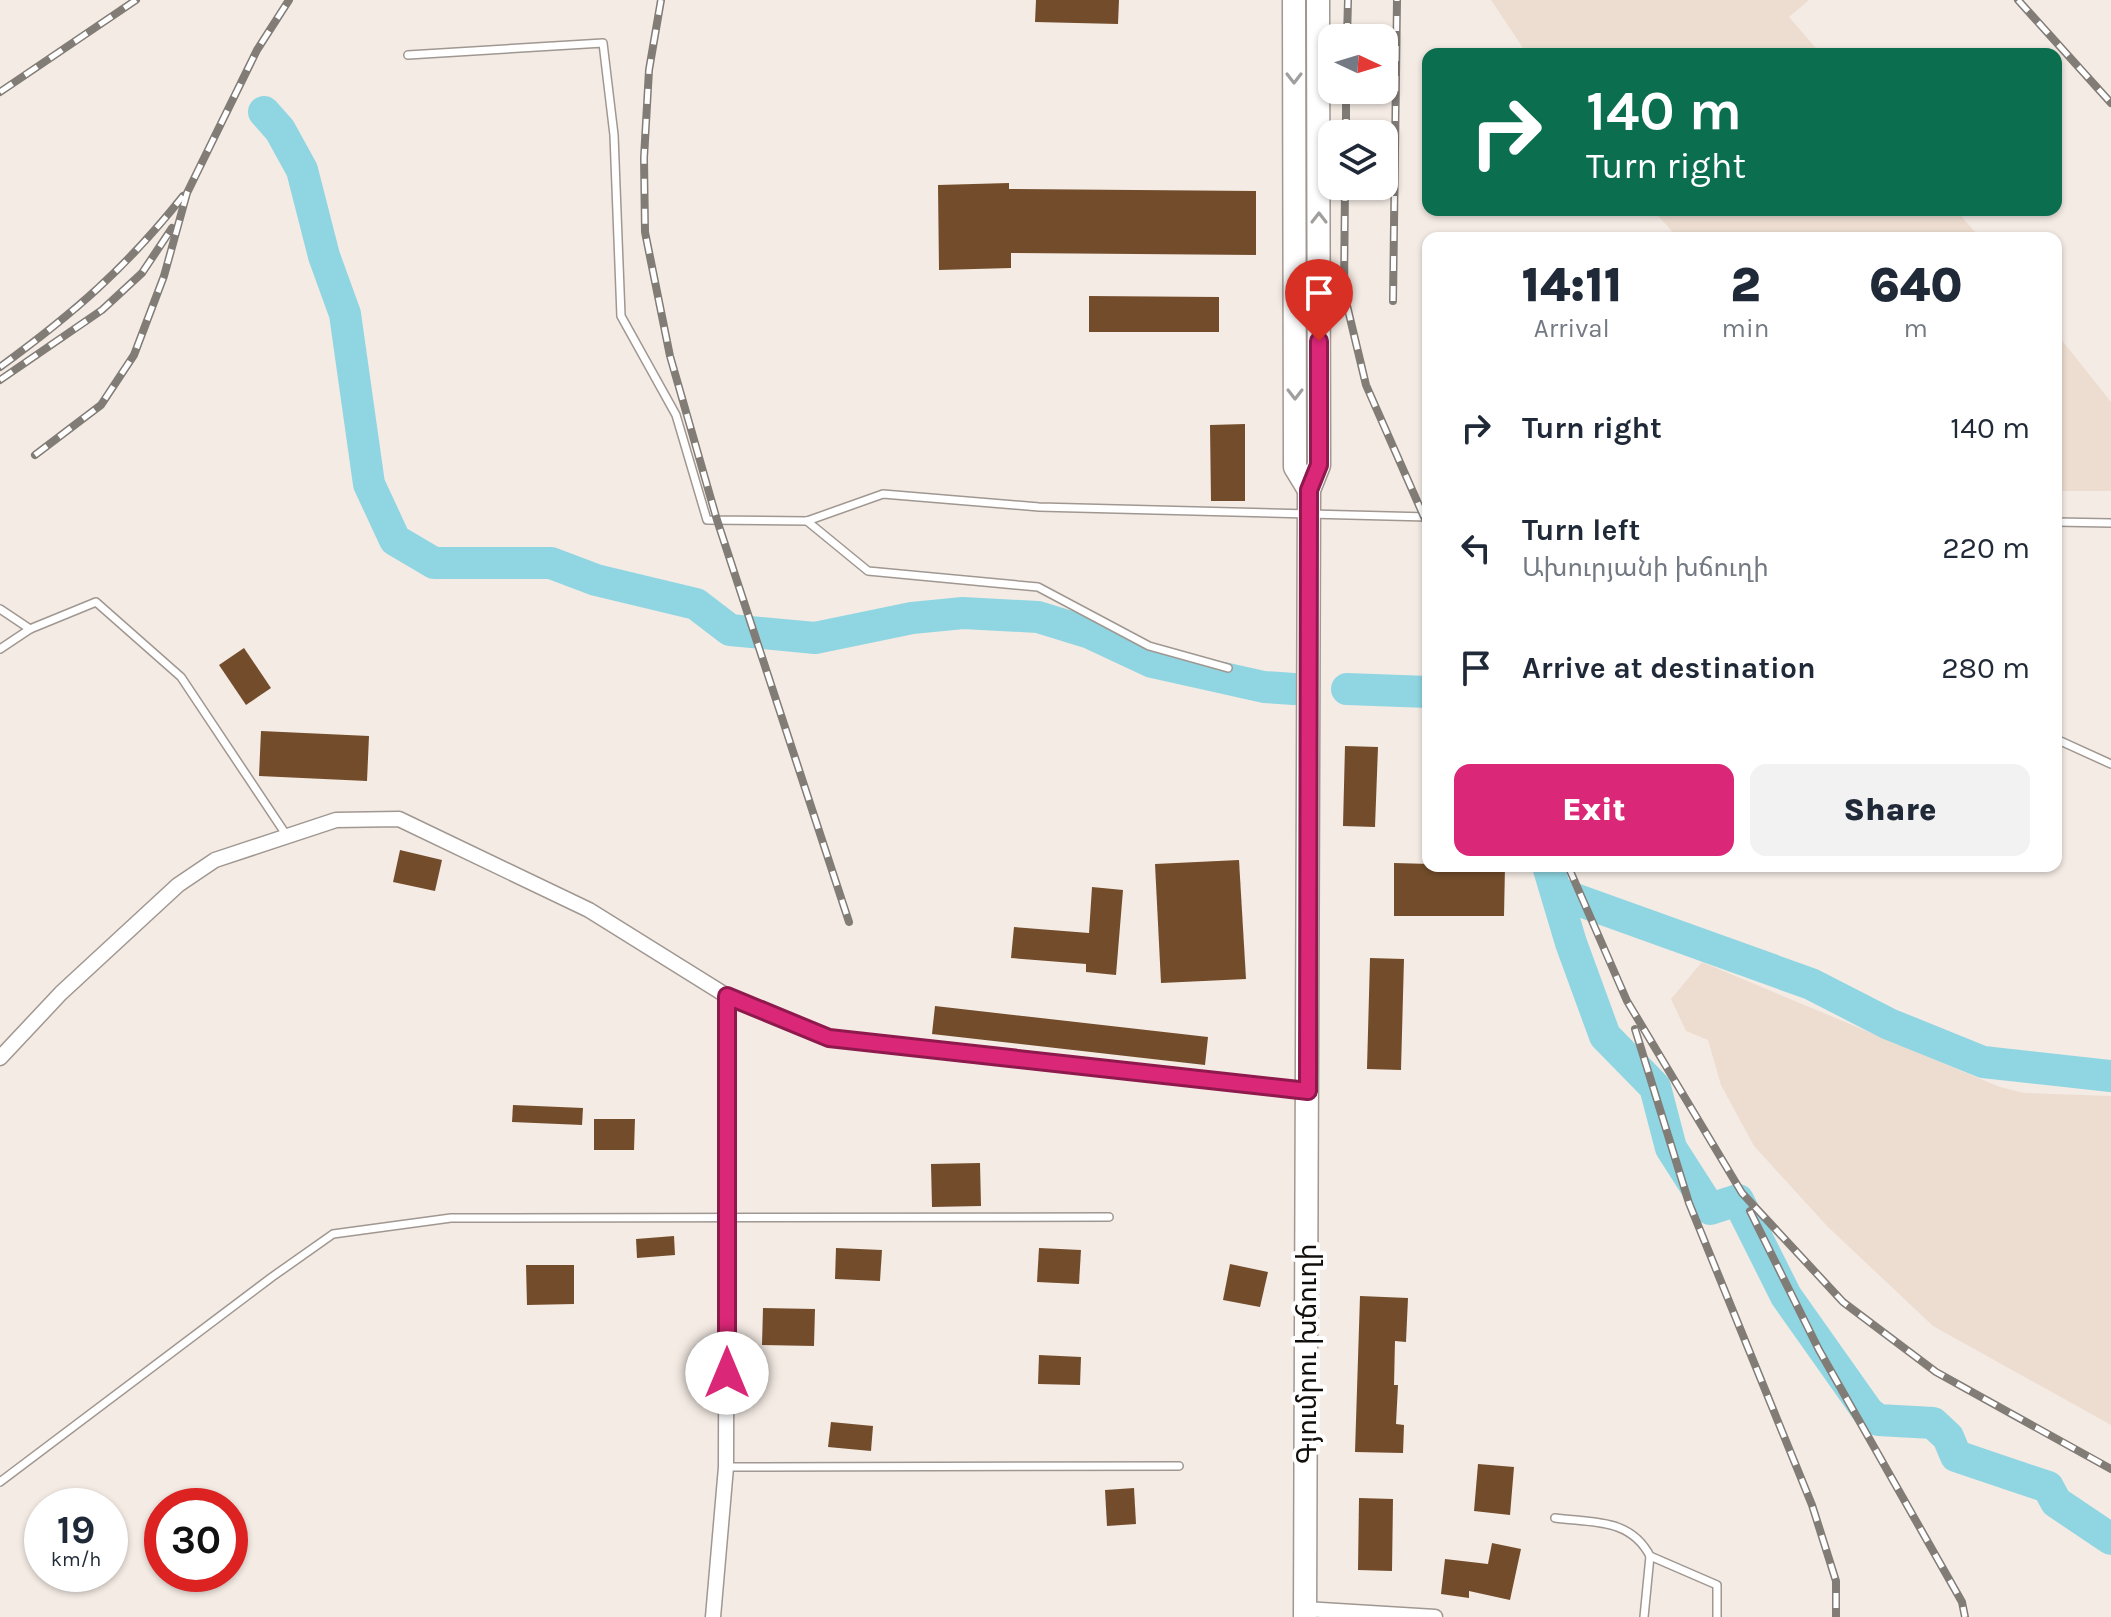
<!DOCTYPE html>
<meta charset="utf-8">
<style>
:root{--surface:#fff;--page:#f2f2f3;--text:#1f2937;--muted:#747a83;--accent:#db2777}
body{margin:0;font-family:Karla,"Noto Sans Armenian",sans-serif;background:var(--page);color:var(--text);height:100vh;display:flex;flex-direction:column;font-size:30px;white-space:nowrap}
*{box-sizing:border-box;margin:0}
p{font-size:26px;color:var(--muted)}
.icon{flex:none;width:44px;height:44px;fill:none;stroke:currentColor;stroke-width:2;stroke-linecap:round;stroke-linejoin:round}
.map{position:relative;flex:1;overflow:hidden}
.sheet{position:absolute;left:1422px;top:232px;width:640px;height:640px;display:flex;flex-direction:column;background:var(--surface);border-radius:16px;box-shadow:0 2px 6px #0004}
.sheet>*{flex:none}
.top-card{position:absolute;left:1422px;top:48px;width:640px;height:168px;border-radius:16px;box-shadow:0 2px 6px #0004;background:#0b6e4f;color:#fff;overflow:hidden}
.needle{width:52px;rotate:94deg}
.controls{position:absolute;left:1318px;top:24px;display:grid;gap:16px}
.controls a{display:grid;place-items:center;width:80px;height:80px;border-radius:16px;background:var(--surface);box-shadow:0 2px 6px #0004;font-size:40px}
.speed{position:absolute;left:24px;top:1488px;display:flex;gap:16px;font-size:40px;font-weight:700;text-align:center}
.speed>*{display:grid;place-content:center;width:104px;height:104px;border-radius:50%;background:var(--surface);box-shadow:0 2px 6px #0004;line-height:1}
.speed small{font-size:20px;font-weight:400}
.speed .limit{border:12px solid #d22;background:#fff;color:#111}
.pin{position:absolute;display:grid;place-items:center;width:68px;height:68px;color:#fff;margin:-82px -34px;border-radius:50% 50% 50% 0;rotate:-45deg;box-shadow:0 0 8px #0007}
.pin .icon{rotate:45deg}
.me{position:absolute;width:88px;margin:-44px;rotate:0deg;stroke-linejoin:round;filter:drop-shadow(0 0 6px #0008)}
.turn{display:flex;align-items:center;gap:28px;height:168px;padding:0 32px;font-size:36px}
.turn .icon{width:104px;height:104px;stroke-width:2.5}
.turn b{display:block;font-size:56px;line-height:68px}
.eta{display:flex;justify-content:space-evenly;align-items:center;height:136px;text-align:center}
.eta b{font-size:48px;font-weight:800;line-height:56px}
.button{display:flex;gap:16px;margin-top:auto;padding:16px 32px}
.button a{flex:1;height:92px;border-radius:16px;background:var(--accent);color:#fff;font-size:32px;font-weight:800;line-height:92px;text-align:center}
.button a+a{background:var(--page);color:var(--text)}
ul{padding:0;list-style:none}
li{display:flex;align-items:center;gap:24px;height:120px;padding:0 32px}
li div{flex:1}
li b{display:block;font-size:30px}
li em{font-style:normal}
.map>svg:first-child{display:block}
</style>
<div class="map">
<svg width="2111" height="1617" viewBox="0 0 2111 1617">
<rect width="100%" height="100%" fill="#f4ebe4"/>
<g fill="#edddd1">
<path d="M1491,0H1809L1789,17L1821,54H1527Z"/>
<path d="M1653,210H1956L1980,238H1678Z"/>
<path d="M2056,333L2111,402V491H2056Z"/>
<path d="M1702,962L2000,1087L2024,1093L2111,1096V1425L1933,1326L1827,1226L1754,1146L1721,1085L1708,1040L1686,1031L1671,999Z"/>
</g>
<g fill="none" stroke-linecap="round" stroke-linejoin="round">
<g stroke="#90d6e2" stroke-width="32">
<path d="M264,112L280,130L302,170L324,256L345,314L369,484L395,540L434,563H551L596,580L696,604L730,630L815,638L912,618L963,613L1038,617L1090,633L1152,662L1264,687L1294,689"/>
<path d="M1347,689L1428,692"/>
<path d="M1548,866L1571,943L1605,1036L1655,1087L1671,1148L1710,1209L1738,1200L1786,1296L1868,1412L1878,1420L1933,1423L1948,1437L1956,1456L2048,1487L2056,1502L2111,1539"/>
<path d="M1558,893L1811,984L1889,1024L1983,1062L2111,1076"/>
</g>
</g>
<g fill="#734d2b">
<path d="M1036,0H1119L1118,24L1035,22Z"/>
<path d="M1009,183V189L1256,191V255L1011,253V268L939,270L938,185Z"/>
<path d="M1089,296L1219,297V332H1089Z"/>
<path d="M1245,424V501H1211L1210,425Z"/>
<path d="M244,648L271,688L246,705L219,665Z"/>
<path d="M261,731L369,736L367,781L259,776Z"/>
<path d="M1345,746L1378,747L1375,827L1343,826Z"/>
<path d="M400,850L442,860L435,891L393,882Z"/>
<path d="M1239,860L1246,979L1161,983L1155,864Z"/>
<path d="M1394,863L1505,866L1504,916H1394Z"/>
<path d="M1092,887L1123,890L1116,975L1086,972V964L1011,958L1014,927L1089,933Z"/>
<path d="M1370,958L1404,959L1401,1070L1367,1069Z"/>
<path d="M935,1006L1208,1037L1205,1065L932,1034Z"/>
<path d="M513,1105L583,1108L582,1125L512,1122Z"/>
<path d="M594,1119H635L634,1150H594Z"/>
<path d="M980,1163L981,1206L932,1207L931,1164Z"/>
<path d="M674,1236L675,1255L637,1258L636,1239Z"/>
<path d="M836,1248L882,1250L880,1281L835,1279Z"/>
<path d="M1039,1248L1081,1250L1079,1284L1037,1282Z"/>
<path d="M1230,1264L1268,1272L1260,1307L1223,1300Z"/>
<path d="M526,1265H574V1304L527,1305Z"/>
<path d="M1360,1296L1408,1298L1406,1342L1395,1341L1394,1385H1398L1396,1424L1404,1425L1403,1453L1355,1452Z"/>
<path d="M763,1308L815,1309L814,1346L762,1345Z"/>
<path d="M1039,1355L1081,1357L1080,1385L1038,1384Z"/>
<path d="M831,1422L873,1426L871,1451L828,1447Z"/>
<path d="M1478,1464L1514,1467L1510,1515L1474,1511Z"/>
<path d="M1134,1488L1136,1524L1107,1526L1105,1490Z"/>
<path d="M1359,1498L1393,1499L1392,1571L1358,1570Z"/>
<path d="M1492,1543L1521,1549L1510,1600L1469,1591V1598L1441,1594L1445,1559L1488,1564Z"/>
</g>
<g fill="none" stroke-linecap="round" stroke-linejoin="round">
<g stroke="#a09791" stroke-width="10">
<g id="lane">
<path d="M408,55L603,43L614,135L621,316L676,415L707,520L807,521L883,494L1039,507L1428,517"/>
<path d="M807,521L868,571L1038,587L1149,646L1228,668"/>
<path d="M2056,522L2111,523"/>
<path d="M0,609L30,629L96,602L181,677L287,836"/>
<path d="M0,649L30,629"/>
<path d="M2056,739L2111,764"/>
<path d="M726,1467L1179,1466"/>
<path d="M0,1482L272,1277L333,1234L451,1218L1109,1217"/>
<path d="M1555,1518C1593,1523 1630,1518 1650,1556"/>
<path d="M1644,1617L1650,1556L1717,1585V1617"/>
</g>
</g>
<g stroke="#a09791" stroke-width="17">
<g id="street">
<path d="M0,1058L61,993L178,885L215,860L336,820L399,819L589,910L727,996L829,1038L1308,1091"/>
<path d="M1305,1609L1435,1617"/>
<path d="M713,1617L726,1467L727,996"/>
</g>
</g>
<g stroke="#a09791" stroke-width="25">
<g id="secondary">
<path d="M1294,0L1295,467L1309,490"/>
<path d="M1305,1617L1309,490L1319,465L1318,0"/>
</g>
</g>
<use href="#lane" stroke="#fff" stroke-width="7"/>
<use href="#street" stroke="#fff" stroke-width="14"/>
<use href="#secondary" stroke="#fff" stroke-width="22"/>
<g stroke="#827c77" stroke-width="8">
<g id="rail">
<path d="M661,0L649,70L644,158L645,232L670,356L717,520L849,922"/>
<path d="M2018,0L2111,103"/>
<path d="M1347,38L1348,0"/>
<path d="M0,92L136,0"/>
<path d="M1346,134V90"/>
<path d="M1345,186L1344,293L1366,385L1428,526"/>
<path d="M1393,301L1397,0"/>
<path d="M0,367C74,313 126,268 183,196"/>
<path d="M0,380L102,310L142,273L172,228"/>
<path d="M35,455L101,405L134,355L164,276L187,193L257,50L289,0"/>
<path d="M1568,866L1627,1001L1742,1193L1843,1302L1936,1372L2111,1469"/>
<path d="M1635,1029L1689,1203L1812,1505L1836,1581V1617"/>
<path d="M1750,1211L1819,1350L1962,1602L1965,1617"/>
</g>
</g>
<use href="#rail" stroke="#fff" stroke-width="5" stroke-dasharray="15" stroke-linecap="butt"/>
</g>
<defs><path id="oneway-chevron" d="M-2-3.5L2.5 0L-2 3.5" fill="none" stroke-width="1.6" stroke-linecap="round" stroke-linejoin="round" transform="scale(2)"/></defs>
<g stroke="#a09f9e">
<use href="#oneway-chevron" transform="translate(1294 78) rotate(90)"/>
<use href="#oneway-chevron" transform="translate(1319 218) rotate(-90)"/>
<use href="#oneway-chevron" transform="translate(1295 394) rotate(90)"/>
</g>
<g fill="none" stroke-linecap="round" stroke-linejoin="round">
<g stroke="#8e194d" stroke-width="20">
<path id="route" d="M727,1373V996L829,1038L1308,1091L1309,490L1319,465V341"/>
</g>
<use href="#route" stroke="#db2777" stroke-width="14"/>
</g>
<g text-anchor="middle" stroke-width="8" stroke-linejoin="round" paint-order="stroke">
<g font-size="28" fill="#110e0c" stroke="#fff">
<text transform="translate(1306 1354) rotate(-90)" y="10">Գյումրու խճուղի</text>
</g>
</g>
</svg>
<div class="controls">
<a><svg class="needle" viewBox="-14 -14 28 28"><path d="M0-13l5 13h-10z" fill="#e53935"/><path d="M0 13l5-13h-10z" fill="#747a83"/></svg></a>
<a><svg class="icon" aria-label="layers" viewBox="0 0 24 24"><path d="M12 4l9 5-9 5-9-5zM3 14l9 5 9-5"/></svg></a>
</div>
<div class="speed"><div>19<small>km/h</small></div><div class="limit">30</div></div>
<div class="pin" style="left:1319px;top:341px;background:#d93025"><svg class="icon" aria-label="arrive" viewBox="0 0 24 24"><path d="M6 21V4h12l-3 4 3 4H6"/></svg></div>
<svg class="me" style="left:727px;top:1373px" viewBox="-20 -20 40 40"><circle r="19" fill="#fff"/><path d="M0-13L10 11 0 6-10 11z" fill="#db2777"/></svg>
<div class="top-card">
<div class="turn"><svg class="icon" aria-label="right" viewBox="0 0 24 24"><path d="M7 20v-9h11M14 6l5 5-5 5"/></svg><div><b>140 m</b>Turn right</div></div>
</div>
<section class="sheet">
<div class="eta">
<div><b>14:11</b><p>Arrival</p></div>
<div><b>2</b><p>min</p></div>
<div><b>640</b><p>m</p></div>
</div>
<ul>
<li><svg class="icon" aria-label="right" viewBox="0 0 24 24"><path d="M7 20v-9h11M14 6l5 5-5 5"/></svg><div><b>Turn right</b></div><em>140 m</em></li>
<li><svg class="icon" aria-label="left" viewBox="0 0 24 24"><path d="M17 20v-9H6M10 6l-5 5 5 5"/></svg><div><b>Turn left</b><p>Ախուրյանի խճուղի</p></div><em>220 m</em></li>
<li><svg class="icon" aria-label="arrive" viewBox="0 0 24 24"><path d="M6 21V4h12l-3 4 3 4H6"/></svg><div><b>Arrive at destination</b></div><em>280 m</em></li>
</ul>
<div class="button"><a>Exit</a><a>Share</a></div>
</section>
</div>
